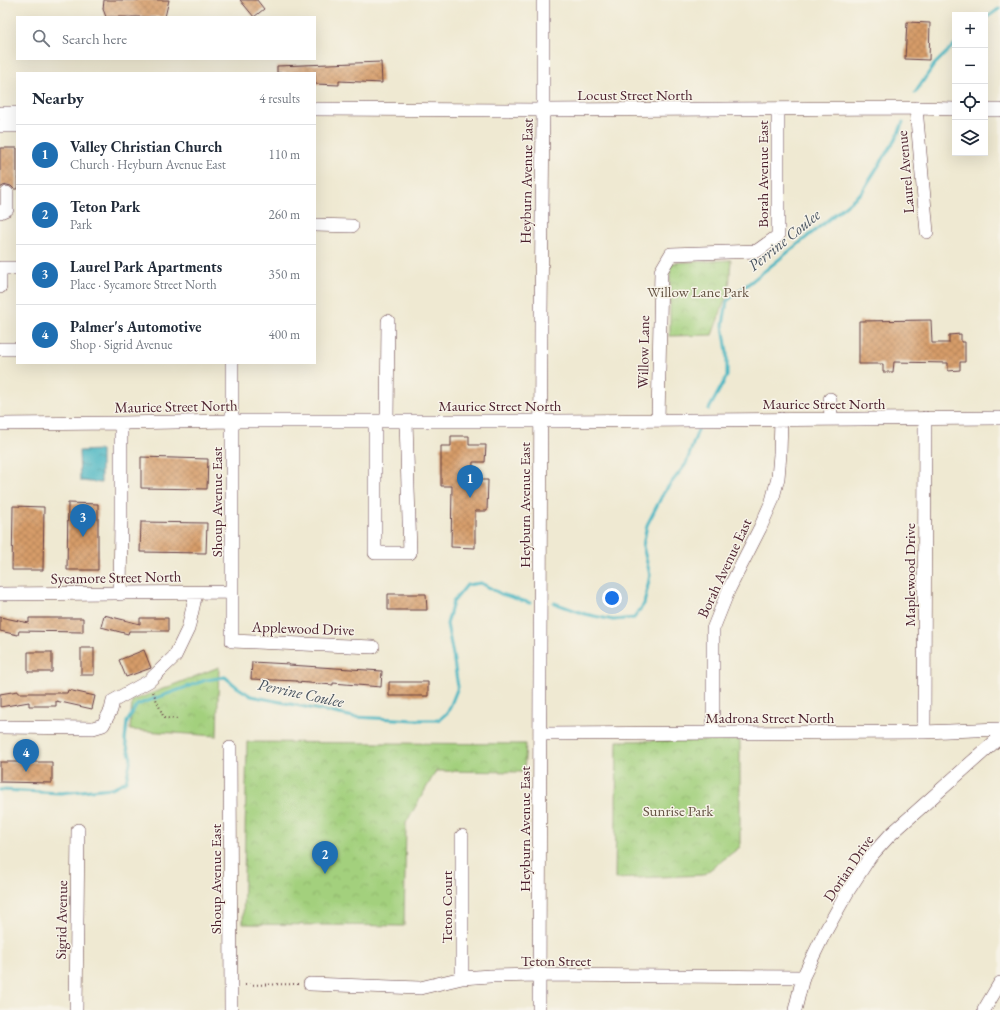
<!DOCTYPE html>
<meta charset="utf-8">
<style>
body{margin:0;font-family:"EB Garamond",serif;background:#f2f2f3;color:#1f2937}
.controls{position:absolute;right:12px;top:12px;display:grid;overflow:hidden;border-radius:0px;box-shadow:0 4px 16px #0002}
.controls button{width:36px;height:36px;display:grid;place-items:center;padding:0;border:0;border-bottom:1px solid #e0e1e3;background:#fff;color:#1f2937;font:20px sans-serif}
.you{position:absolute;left:612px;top:598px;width:14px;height:14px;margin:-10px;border:3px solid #fff;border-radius:50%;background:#1a73e8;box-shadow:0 0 0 6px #1a73e833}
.badge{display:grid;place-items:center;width:26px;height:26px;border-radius:50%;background:#1f6fb2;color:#fff;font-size:13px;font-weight:700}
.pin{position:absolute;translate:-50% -33px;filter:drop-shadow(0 1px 2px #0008)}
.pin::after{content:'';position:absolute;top:21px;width:14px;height:12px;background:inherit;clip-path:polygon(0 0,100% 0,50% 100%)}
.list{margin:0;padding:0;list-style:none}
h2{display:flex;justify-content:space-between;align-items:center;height:52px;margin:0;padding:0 16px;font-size:17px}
h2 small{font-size:13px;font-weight:400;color:#747a83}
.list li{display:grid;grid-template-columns:26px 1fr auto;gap:12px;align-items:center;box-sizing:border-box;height:60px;padding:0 16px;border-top:1px solid #e0e1e3}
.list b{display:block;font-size:15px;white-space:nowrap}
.list p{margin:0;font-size:13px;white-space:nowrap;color:#747a83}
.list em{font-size:13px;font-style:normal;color:#747a83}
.icon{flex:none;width:22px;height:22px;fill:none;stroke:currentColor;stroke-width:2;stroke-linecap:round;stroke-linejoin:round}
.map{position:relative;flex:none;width:1000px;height:1010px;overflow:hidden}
.search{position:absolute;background:#fff;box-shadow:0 4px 16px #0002;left:16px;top:16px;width:300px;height:44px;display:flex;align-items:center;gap:10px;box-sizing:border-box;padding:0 14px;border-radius:0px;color:#747a83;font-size:15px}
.panel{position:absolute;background:#fff;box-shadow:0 4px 16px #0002;left:16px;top:72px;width:300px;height:292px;border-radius:0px}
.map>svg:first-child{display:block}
.park{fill:url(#park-crowns);stroke:#767854}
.water{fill:url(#water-ripples);stroke:#496a76}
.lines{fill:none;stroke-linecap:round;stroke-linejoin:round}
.stream{stroke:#48b6c2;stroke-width:3}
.building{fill:url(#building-cross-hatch)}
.minor-casing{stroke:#633d44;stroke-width:14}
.path{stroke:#633d44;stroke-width:2;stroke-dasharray:1 3;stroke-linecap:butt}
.minor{stroke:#fff;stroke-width:13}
.labels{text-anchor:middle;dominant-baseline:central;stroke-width:3;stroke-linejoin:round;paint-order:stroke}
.street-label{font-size:15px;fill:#4a1f2b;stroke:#f7f3e8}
.park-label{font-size:15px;fill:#655444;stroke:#f7f3e8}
.water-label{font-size:16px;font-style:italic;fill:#495460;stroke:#f7f3e8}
</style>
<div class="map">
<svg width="1000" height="1010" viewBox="0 0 1000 1010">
<defs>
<pattern id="park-crowns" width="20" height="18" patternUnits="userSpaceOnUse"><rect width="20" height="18" fill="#a3d07d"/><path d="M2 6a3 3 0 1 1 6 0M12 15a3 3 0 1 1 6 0" fill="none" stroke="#8eb26c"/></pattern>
<pattern id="water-ripples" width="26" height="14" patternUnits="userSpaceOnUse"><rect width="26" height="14" fill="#48b6c2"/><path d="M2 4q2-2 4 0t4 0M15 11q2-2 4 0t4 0" fill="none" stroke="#3e939e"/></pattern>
<pattern id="building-cross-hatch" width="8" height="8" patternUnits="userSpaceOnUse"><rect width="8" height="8" fill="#d69c69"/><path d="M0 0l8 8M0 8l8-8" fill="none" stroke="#b07f57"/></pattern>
</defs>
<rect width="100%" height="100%" fill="#f7f3e8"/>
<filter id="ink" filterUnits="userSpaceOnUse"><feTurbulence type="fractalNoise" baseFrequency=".025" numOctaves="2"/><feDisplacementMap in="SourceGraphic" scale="8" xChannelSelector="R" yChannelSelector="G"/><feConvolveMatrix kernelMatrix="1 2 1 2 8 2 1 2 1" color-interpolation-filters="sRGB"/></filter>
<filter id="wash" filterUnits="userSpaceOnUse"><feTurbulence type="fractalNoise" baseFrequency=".012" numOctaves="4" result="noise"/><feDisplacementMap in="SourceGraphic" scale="16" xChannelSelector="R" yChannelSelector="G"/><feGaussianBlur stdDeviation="0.9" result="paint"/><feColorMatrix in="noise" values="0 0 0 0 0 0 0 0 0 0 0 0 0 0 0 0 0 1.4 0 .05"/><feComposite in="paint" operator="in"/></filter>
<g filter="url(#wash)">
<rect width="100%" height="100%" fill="#efe9d2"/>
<!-- park -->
<path class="park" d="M 731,260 L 729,290 L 712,335 L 670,336 L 670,263 Z
M 219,667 L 217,736 L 130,730 L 132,701 Z
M 740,740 L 740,847 L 703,875 L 615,879 L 617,741 Z
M 247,742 L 526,744 L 524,772 L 436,771 L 406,823 L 404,926 L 243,924 Z"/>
<!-- water -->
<path class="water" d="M 101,450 L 101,483 L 80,481 L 79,451 Z"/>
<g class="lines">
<!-- stream -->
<path class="stream" d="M 985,19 L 1000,8
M 915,93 L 934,65 L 955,44
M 709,409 L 727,376 L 727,352 L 723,325 L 727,301 L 807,237 L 862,192 L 895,140 L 903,122
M 554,603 L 585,614 L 613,620 L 634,618 L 644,604 L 650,575 L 643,546 L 647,525 L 664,492 L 686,464 L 698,430
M 0,790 L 61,793 L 112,788 L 126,781 L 131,758 L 125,740 L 127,722 L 137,705 L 206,680 L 225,677 L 237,687 L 251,696 L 354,717 L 415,720 L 439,720 L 448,712 L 458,687 L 453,655 L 447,624 L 453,602 L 467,585 L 481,583 L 501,594 L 530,603"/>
</g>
<g id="blocks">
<!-- building -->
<path class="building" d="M 104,0 L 169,0 L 165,17 L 106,17 L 103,9 Z
M 240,0 L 257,0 L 264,9 L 254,17 Z
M 907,22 L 930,23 L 929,60 L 905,59 Z
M 381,62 L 382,83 L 339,81 L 339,85 L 315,84 L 315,73 L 277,73 L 277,66 Z
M 0,148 L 17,148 L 17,189 L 14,189 L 11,186 L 7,185 L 3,186 L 0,188 Z
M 931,320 L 932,343 L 949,343 L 949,335 L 961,334 L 961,342 L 965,342 L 965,362 L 960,362 L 960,370 L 948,371 L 948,363 L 894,362 L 893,372 L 883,372 L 883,364 L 859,364 L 859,321 Z
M 451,436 L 469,436 L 469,445 L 486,445 L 485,462 L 473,462 L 472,480 L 488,480 L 487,511 L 475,511 L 475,548 L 451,547 L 452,486 L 441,486 L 441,446 L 451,446 Z
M 141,457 L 208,459 L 207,489 L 141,488 Z
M 68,503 L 98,504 L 98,570 L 67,570 Z
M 13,506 L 44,507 L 43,570 L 12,570 Z
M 141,522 L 207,523 L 206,553 L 140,552 Z
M 388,594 L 426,594 L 427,610 L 388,610 Z
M 104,615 L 140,624 L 140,618 L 168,618 L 168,631 L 129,631 L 128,634 L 101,627 Z
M 0,617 L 29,623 L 29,618 L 83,618 L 83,632 L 19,631 L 18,635 L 0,631 Z
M 81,648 L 94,648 L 94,675 L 81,675 Z
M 144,650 L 151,668 L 126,677 L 119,660 Z
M 28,652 L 52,652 L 52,672 L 28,672 Z
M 252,662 L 289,664 L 289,665 L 382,671 L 381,687 L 333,683 L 333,685 L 297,682 L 297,681 L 251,679 Z
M 389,682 L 428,682 L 428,696 L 389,696 Z
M 68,690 L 95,696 L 92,709 L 56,701 L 56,706 L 29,706 L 29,702 L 0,707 L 0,694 L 18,691 L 18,693 L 67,693 Z
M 0,762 L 52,762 L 52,783 L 0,782 Z"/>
</g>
</g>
<g filter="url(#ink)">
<use href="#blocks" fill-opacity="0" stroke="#633d44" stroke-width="1"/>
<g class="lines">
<!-- minor casing -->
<g class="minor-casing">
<path id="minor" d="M 916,108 L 927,232
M 315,109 L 543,110 L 916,108 L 955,109
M 985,110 L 1000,110
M 0,113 L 17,113
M 0,126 L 17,126
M 0,212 L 7,209 L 7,193
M 315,225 L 352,226
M 0,268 L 17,268
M 0,287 L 0,268
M 0,349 L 17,349
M 232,363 L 232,641 L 373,647
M 830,399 L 831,419
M 658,420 L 661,271 L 671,254 L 757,251 L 778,236 L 778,110
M 375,421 L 375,553 L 410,553 L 406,421
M 387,421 L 388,321
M 0,424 L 121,423 L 232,421 L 555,421 L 1000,418
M 0,594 L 232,592
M 120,594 L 121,521 L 121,423
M 0,727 L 93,728 L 103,725 L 111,710 L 113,701 L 149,681 L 175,656 L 188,629 L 196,593
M 924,732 L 925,418
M 713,733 L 713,629 L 729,589 L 760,528 L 772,501 L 778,478 L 780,454 L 781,419
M 540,734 L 924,732 L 1000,729
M 230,748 L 231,1010
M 462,836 L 462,978
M 310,984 L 420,988 L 462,978 L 490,976 L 539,975 L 803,977
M 76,1010 L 78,830
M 539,1010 L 541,318 L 543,110 L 543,0
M 795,1010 L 803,977 L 824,934 L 848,891 L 870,857 L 890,835 L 1000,737
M 984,1010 L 1000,983"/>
</g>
<!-- path -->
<path class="path" d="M 153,692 L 164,718 L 179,719
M 241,985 L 298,984"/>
<!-- minor -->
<use href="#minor" class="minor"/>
</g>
</g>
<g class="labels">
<!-- street labels -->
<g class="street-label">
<text x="635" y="94">Locust Street North</text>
<text transform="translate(905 172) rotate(-95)">Laurel Avenue</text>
<text transform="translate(762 174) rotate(-90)">Borah Avenue East</text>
<text transform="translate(526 181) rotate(-89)">Heyburn Avenue East</text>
<text transform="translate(643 352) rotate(-89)">Willow Lane</text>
<text x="824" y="403">Maurice Street North</text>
<text x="500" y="405">Maurice Street North</text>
<text transform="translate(176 406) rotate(-1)">Maurice Street North</text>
<text transform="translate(216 502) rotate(-90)">Shoup Avenue East</text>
<text transform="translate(524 505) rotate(-90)">Heyburn Avenue East</text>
<text transform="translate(724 568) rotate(-65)">Borah Avenue East</text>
<text transform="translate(909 575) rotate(-90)">Maplewood Drive</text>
<text transform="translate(116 577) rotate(-1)">Sycamore Street North</text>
<text transform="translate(303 628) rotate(2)">Applewood Drive</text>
<text x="770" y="717">Madrona Street North</text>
<text transform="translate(524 829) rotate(-90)">Heyburn Avenue East</text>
<text transform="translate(848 868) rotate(-56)">Dorian Drive</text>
<text transform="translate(215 879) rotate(-90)">Shoup Avenue East</text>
<text transform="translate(446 907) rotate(-90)">Teton Court</text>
<text transform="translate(61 920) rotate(-89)">Sigrid Avenue</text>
<text x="556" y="960">Teton Street</text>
</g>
<!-- park labels -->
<g class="park-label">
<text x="698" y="291">Willow Lane Park</text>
<text x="678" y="810">Sunrise Park</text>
</g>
<!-- water labels -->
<g class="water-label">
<text transform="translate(784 240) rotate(-39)">Perrine Coulee</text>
<text transform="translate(301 693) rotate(12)">Perrine Coulee</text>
</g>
</g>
</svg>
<div class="controls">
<button>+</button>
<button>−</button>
<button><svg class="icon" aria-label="locate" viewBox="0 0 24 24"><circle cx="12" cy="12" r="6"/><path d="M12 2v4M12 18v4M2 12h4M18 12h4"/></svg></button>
<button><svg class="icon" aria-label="layers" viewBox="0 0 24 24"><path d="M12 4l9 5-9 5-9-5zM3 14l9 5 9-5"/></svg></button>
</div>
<div class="you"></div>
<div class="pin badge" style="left:470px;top:498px">1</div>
<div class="pin badge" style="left:325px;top:874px">2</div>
<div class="pin badge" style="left:83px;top:537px">3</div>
<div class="pin badge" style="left:26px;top:772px">4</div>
<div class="search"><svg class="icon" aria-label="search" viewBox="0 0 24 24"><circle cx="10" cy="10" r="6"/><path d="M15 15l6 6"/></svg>Search here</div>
<section class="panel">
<h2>Nearby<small>4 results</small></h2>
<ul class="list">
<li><span class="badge">1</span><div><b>Valley Christian Church</b><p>Church · Heyburn Avenue East</p></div><em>110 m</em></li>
<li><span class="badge">2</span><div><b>Teton Park</b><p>Park</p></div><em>260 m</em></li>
<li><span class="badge">3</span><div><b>Laurel Park Apartments</b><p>Place · Sycamore Street North</p></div><em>350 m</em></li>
<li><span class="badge">4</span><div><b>Palmer's Automotive</b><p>Shop · Sigrid Avenue</p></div><em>400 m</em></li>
</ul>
</section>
</div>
